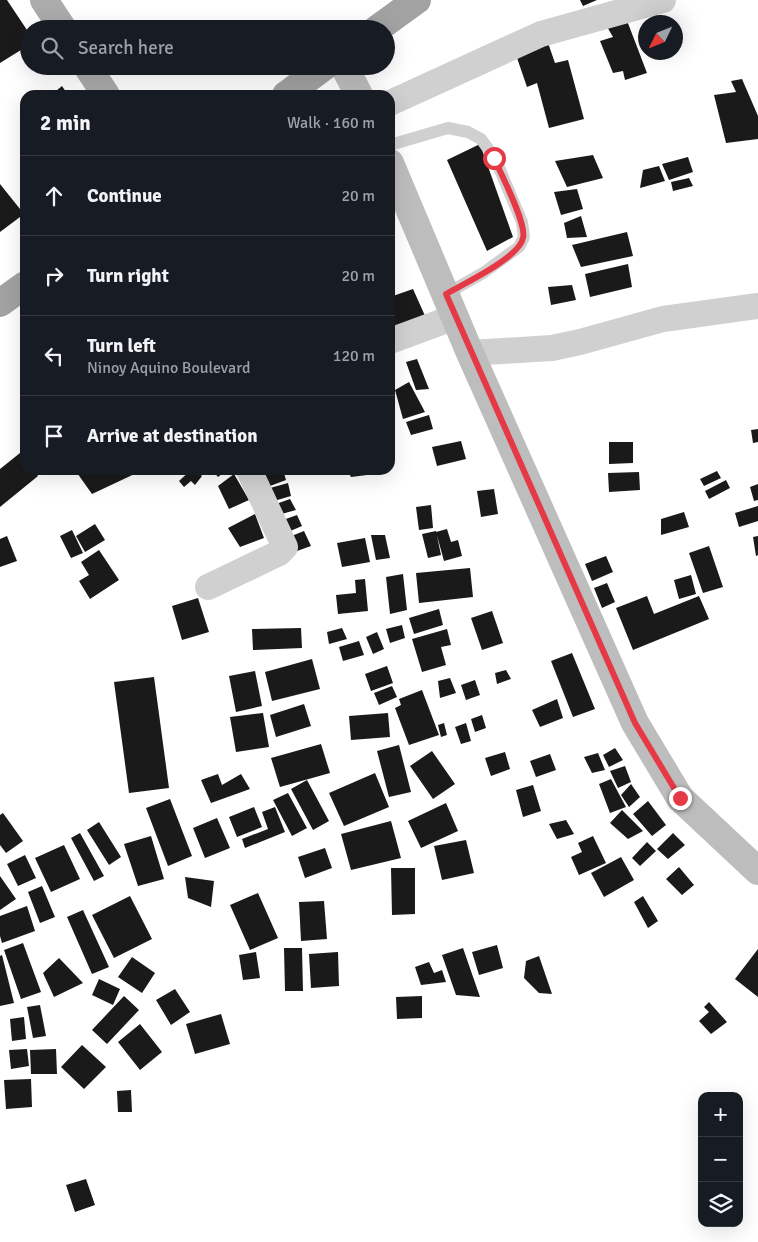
<!DOCTYPE html>
<meta charset="utf-8">
<style>
body{margin:0;font-family:Signika,sans-serif;background:#242831;color:#f1f3f6}
.controls{position:absolute;right:15px;bottom:15px;display:grid;overflow:hidden;border-radius:10px;box-shadow:0 5px 20px #0002}
.controls button{width:45px;height:45px;display:grid;place-items:center;padding:0;border:0;border-bottom:1px solid #363941;background:#171b24;color:#f1f3f6;font:25px sans-serif}
.compass{position:absolute;left:638px;top:15px;width:45px;height:45px;border-radius:50%;background:#171b24;box-shadow:0 5px 20px #0002;rotate:227deg}
.stop{position:absolute;width:15px;height:15px;margin:-11px;border:4px solid #e63946;border-radius:50%;background:#fff}
.stop.end{background:#e63946;border-color:#fff;box-shadow:0 1px 5px #0008}
.list{margin:0;padding:0;list-style:none}
h2{display:flex;justify-content:space-between;align-items:center;height:65px;margin:0;padding:0 20px;font-size:21px}
h2 small{font-size:16px;font-weight:400;color:#9ea1a6}
.list li{display:grid;grid-template-columns:32px 1fr auto;gap:15px;align-items:center;box-sizing:border-box;height:80px;padding:0 20px;border-top:1px solid #363941}
.list b{display:block;font-size:19px;white-space:nowrap}
.list p{margin:0;font-size:16px;white-space:nowrap;color:#9ea1a6}
.list em{font-size:16px;font-style:normal;color:#9ea1a6}
.icon{flex:none;width:28px;height:28px;fill:none;stroke:currentColor;stroke-width:2;stroke-linecap:round;stroke-linejoin:round}
.map{position:relative;flex:none;width:758px;height:1242px;overflow:hidden}
.search{position:absolute;background:#171b24;box-shadow:0 5px 20px #0002;left:20px;top:20px;width:375px;height:55px;display:flex;align-items:center;gap:12px;box-sizing:border-box;padding:0 18px;border-radius:28px;color:#9ea1a6;font-size:19px}
.panel{position:absolute;background:#171b24;box-shadow:0 5px 20px #0002;left:20px;top:90px;width:375px;height:385px;border-radius:15px}
.map>svg:first-child{display:block}
.building{fill:#1a1a1a}
.lines{fill:none;stroke-linecap:round;stroke-linejoin:round}
.service{stroke:#d0d0d0;stroke-width:12}
.minor{stroke:#d0d0d0;stroke-width:26}
.secondary{stroke:#bdbdbd;stroke-width:28}
.primary{stroke:#ababab;stroke-width:28}
.trunk{stroke:#a2a2a2;stroke-width:28}
.route{stroke:#e63946;stroke-width:6}
</style>
<div class="map">
<svg width="758" height="1242" viewBox="0 0 758 1242">
<rect width="100%" height="100%" fill="#fff"/>
<!-- building -->
<path class="building" d="M 0,0 L 7,0 L 29,33 L 29,45 L 0,63 Z
M 580,0 L 597,0 L 583,6 Z
M 626,18 L 647,73 L 625,80 L 623,71 L 613,73 L 600,41 L 613,37 L 606,25 Z
M 547,40 L 555,63 L 568,60 L 584,119 L 549,128 L 537,83 L 527,87 L 516,55 Z
M 742,79 L 758,116 L 758,139 L 726,143 L 714,95 L 736,92 L 731,81 Z
M 62,86 L 68,95 L 51,95 Z
M 480,144 L 513,237 L 487,251 L 447,160 Z
M 593,155 L 603,178 L 567,187 L 555,161 Z
M 688,157 L 693,172 L 669,180 L 662,164 Z
M 659,166 L 665,181 L 640,188 L 643,170 Z
M 689,178 L 693,186 L 673,191 L 671,182 Z
M 0,184 L 24,214 L 0,232 Z
M 577,189 L 583,209 L 561,215 L 554,192 Z
M 581,216 L 587,237 L 567,238 L 564,223 Z
M 627,232 L 633,256 L 581,267 L 572,245 Z
M 628,264 L 632,287 L 590,297 L 585,274 Z
M 572,285 L 576,300 L 551,305 L 548,287 Z
M 413,289 L 426,318 L 390,333 L 390,297 Z
M 417,359 L 429,389 L 416,390 L 406,362 Z
M 409,382 L 425,412 L 403,419 L 395,390 Z
M 429,415 L 433,429 L 411,435 L 406,422 Z
M 758,429 L 758,442 L 753,443 L 751,430 Z
M 461,441 L 466,459 L 437,466 L 432,447 Z
M 609,442 L 633,442 L 633,463 L 609,464 Z
M 20,453 L 25,459 L 25,470 L 34,470 L 38,476 L 0,507 L 0,469 Z
M 75,470 L 143,470 L 92,494 Z
M 191,470 L 196,470 L 202,476 L 195,485 L 191,481 L 184,487 L 179,481 Z
M 212,470 L 227,470 L 218,477 Z
M 275,470 L 283,470 L 286,480 L 270,486 L 264,474 Z
M 347,470 L 365,470 L 367,475 L 351,477 Z
M 717,471 L 721,478 L 704,486 L 700,479 Z
M 639,472 L 640,490 L 609,492 L 608,473 Z
M 234,474 L 249,500 L 229,509 L 218,486 Z
M 726,480 L 730,488 L 709,499 L 705,491 Z
M 288,483 L 291,496 L 274,501 L 270,488 Z
M 758,484 L 758,500 L 754,501 L 750,487 Z
M 494,489 L 498,514 L 481,517 L 477,491 Z
M 290,499 L 296,510 L 278,515 L 276,504 Z
M 431,505 L 433,528 L 419,530 L 416,507 Z
M 758,506 L 758,521 L 739,527 L 735,513 Z
M 684,512 L 689,527 L 661,535 L 661,519 Z
M 255,514 L 264,538 L 240,547 L 228,528 Z
M 297,515 L 302,526 L 288,532 L 283,520 Z
M 95,524 L 105,540 L 85,552 L 76,536 Z
M 447,529 L 451,542 L 458,540 L 462,556 L 444,561 L 436,532 Z
M 72,530 L 83,553 L 71,558 L 60,536 Z
M 304,531 L 311,546 L 297,551 L 289,537 Z
M 436,531 L 441,555 L 428,558 L 422,534 Z
M 371,535 L 385,535 L 390,558 L 376,560 Z
M 7,536 L 17,561 L 0,567 L 0,539 Z
M 758,536 L 758,555 L 756,556 L 753,537 Z
M 365,538 L 370,562 L 342,567 L 337,543 Z
M 709,546 L 723,587 L 703,593 L 689,553 Z
M 99,550 L 119,580 L 90,599 L 79,581 L 89,575 L 81,562 Z
M 606,556 L 613,572 L 592,581 L 585,564 Z
M 470,568 L 473,597 L 419,603 L 416,573 Z
M 403,574 L 407,610 L 390,614 L 386,577 Z
M 691,575 L 696,594 L 679,599 L 674,580 Z
M 365,579 L 368,611 L 338,614 L 336,595 L 356,593 L 355,580 Z
M 607,583 L 615,602 L 602,608 L 594,588 Z
M 647,596 L 654,614 L 699,596 L 709,619 L 633,650 L 616,608 Z
M 198,598 L 209,632 L 182,640 L 172,606 Z
M 439,609 L 443,625 L 414,634 L 409,618 Z
M 492,611 L 503,643 L 482,650 L 471,618 Z
M 402,625 L 405,638 L 390,643 L 386,629 Z
M 301,628 L 302,648 L 253,650 L 252,629 Z
M 342,628 L 347,639 L 329,644 L 327,632 Z
M 447,629 L 451,645 L 441,647 L 446,665 L 422,672 L 412,639 Z
M 377,632 L 384,649 L 373,654 L 366,637 Z
M 359,641 L 364,655 L 343,661 L 339,647 Z
M 572,653 L 595,709 L 573,717 L 551,661 Z
M 312,659 L 320,689 L 272,701 L 265,672 Z
M 387,666 L 393,683 L 371,691 L 365,674 Z
M 506,670 L 511,679 L 497,684 L 495,673 Z
M 255,671 L 262,706 L 236,712 L 229,676 Z
M 154,677 L 169,788 L 129,793 L 114,682 Z
M 450,678 L 456,693 L 440,698 L 438,681 Z
M 475,680 L 480,695 L 466,700 L 461,685 Z
M 392,686 L 397,697 L 379,705 L 374,693 Z
M 422,690 L 439,735 L 409,745 L 395,708 L 401,705 L 399,699 Z
M 557,699 L 563,718 L 540,727 L 532,710 Z
M 304,704 L 311,726 L 276,737 L 270,715 Z
M 263,713 L 269,747 L 236,752 L 230,717 Z
M 388,713 L 390,737 L 351,740 L 349,716 Z
M 482,715 L 486,728 L 475,732 L 471,719 Z
M 444,723 L 447,735 L 441,737 L 438,725 Z
M 466,723 L 471,741 L 461,744 L 455,727 Z
M 321,744 L 330,773 L 280,787 L 271,758 Z
M 399,745 L 411,792 L 389,797 L 377,751 Z
M 615,748 L 623,760 L 609,767 L 603,755 Z
M 432,751 L 455,784 L 433,799 L 410,766 Z
M 505,752 L 510,769 L 491,776 L 485,758 Z
M 598,753 L 605,770 L 592,773 L 584,757 Z
M 550,754 L 556,770 L 536,777 L 530,761 Z
M 625,766 L 631,782 L 618,788 L 610,771 Z
M 375,773 L 389,807 L 344,826 L 329,793 Z
M 218,774 L 222,785 L 241,774 L 250,789 L 211,803 L 201,780 Z
M 611,779 L 626,807 L 610,813 L 599,784 Z
M 307,780 L 329,821 L 313,830 L 291,789 Z
M 631,784 L 640,797 L 629,807 L 621,795 Z
M 533,785 L 541,811 L 523,817 L 516,790 Z
M 288,793 L 307,828 L 292,836 L 273,800 Z
M 170,799 L 192,856 L 168,866 L 146,808 Z
M 648,801 L 666,825 L 652,836 L 633,814 Z
M 446,803 L 458,831 L 421,848 L 408,821 Z
M 254,807 L 262,827 L 237,837 L 229,817 Z
M 275,807 L 285,832 L 245,848 L 242,839 L 268,829 L 262,812 Z
M 622,810 L 643,831 L 628,839 L 610,823 Z
M 3,813 L 23,841 L 6,853 L 0,845 L 0,815 Z
M 217,818 L 230,848 L 205,858 L 193,828 Z
M 566,820 L 574,834 L 557,839 L 549,824 Z
M 391,821 L 401,858 L 351,870 L 341,834 Z
M 99,822 L 121,857 L 109,865 L 87,830 Z
M 80,833 L 104,876 L 94,881 L 71,838 Z
M 673,833 L 685,845 L 668,859 L 657,849 Z
M 151,836 L 164,879 L 138,886 L 124,844 Z
M 593,836 L 606,863 L 579,875 L 571,857 L 582,852 L 578,843 Z
M 466,840 L 474,873 L 442,880 L 434,846 Z
M 647,842 L 656,851 L 640,866 L 632,858 Z
M 64,845 L 80,879 L 51,892 L 35,858 Z
M 325,848 L 332,868 L 305,878 L 298,857 Z
M 25,855 L 36,878 L 18,886 L 7,864 Z
M 621,857 L 634,880 L 604,897 L 591,873 Z
M 679,867 L 694,885 L 682,895 L 666,879 Z
M 391,868 L 415,868 L 415,914 L 392,915 Z
M 0,876 L 16,899 L 0,910 Z
M 185,877 L 214,881 L 211,907 L 188,898 Z
M 42,886 L 55,917 L 40,923 L 28,892 Z
M 258,893 L 278,938 L 250,950 L 230,905 Z
M 130,896 L 152,939 L 114,958 L 92,915 Z
M 643,896 L 658,921 L 648,928 L 634,902 Z
M 324,901 L 327,939 L 301,941 L 299,902 Z
M 27,906 L 35,931 L 2,943 L 0,936 L 0,916 Z
M 83,910 L 109,967 L 92,974 L 67,917 Z
M 23,943 L 41,992 L 21,999 L 4,950 Z
M 497,945 L 503,968 L 479,975 L 472,952 Z
M 284,948 L 302,948 L 303,991 L 285,991 Z
M 463,948 L 480,997 L 456,995 L 442,955 Z
M 758,949 L 758,997 L 735,979 Z
M 256,952 L 260,978 L 243,980 L 239,955 Z
M 338,952 L 339,986 L 311,988 L 309,954 Z
M 2,955 L 14,1003 L 0,1006 L 0,956 Z
M 539,956 L 552,994 L 539,993 L 524,978 L 526,961 Z
M 132,957 L 155,973 L 142,993 L 118,977 Z
M 59,958 L 83,983 L 54,997 L 43,973 Z
M 429,962 L 434,973 L 442,970 L 446,982 L 421,985 L 415,967 Z
M 99,979 L 120,989 L 113,1005 L 92,995 Z
M 175,989 L 190,1012 L 171,1025 L 156,1000 Z
M 124,996 L 139,1010 L 107,1044 L 92,1030 Z
M 422,996 L 422,1018 L 397,1019 L 396,997 Z
M 709,1002 L 727,1022 L 711,1034 L 699,1021 L 709,1012 L 704,1007 Z
M 40,1005 L 46,1036 L 33,1038 L 27,1007 Z
M 221,1014 L 230,1044 L 195,1054 L 186,1024 Z
M 24,1017 L 26,1039 L 12,1041 L 10,1019 Z
M 140,1024 L 162,1052 L 140,1070 L 118,1042 Z
M 82,1045 L 106,1067 L 84,1089 L 61,1067 Z
M 27,1049 L 29,1066 L 11,1069 L 9,1050 Z
M 56,1049 L 57,1074 L 31,1074 L 30,1050 Z
M 31,1079 L 32,1107 L 6,1109 L 4,1080 Z
M 131,1090 L 132,1112 L 118,1112 L 117,1091 Z
M 86,1179 L 95,1205 L 75,1212 L 66,1185 Z"/>
<g class="lines">
<!-- service -->
<path class="service" d="M 390,145 L 448,128 L 468,132 L 481,139 L 495,158 L 522,222 L 524,237 L 519,247 L 483,273 L 446,294"/>
<!-- minor -->
<path class="minor" d="M 390,103 L 541,34 L 663,0
M 390,341 L 455,317
M 470,353 L 552,348 L 580,342 L 663,319 L 758,306
M 208,587 L 279,553 L 285,547 L 249,470"/>
<!-- secondary -->
<path class="secondary" d="M 344,66 L 359,95
M 390,163 L 470,353 L 635,723 L 680,798 L 758,871"/>
<!-- primary -->
<path class="primary" d="M 44,0 L 63,29
M 87,66 L 106,95"/>
<!-- trunk -->
<path class="trunk" d="M 377,29 L 417,0
M 286,95 L 325,66
M 0,303 L 25,285"/>
</g>
<g class="lines">
<!-- route -->
<path class="route" d="M 494,158 C 501,174 527,224 523,238 C 519,258 463,284 446,294 L 635,723 L 680,798"/>
</g>
</svg>
<div class="controls">
<button>+</button>
<button>−</button>
<button><svg class="icon" aria-label="layers" viewBox="0 0 24 24"><path d="M12 4l9 5-9 5-9-5zM3 14l9 5 9-5"/></svg></button>
</div>
<svg class="compass" viewBox="-18 -18 36 36"><path d="M0-13l5 13h-10z" fill="#e53935"/><path d="M0 13l5-13h-10z" fill="#9ea1a6"/></svg>
<div class="stop" style="left:494px;top:158px"></div>
<div class="stop end" style="left:680px;top:798px"></div>
<div class="search"><svg class="icon" aria-label="search" viewBox="0 0 24 24"><circle cx="10" cy="10" r="6"/><path d="M15 15l6 6"/></svg>Search here</div>
<section class="panel">
<h2>2 min<small>Walk · 160 m</small></h2>
<ul class="list">
<li><svg class="icon" aria-label="ahead" viewBox="0 0 24 24"><path d="M12 20V5M6 11l6-6 6 6"/></svg><div><b>Continue</b></div><em>20 m</em></li>
<li><svg class="icon" aria-label="right" viewBox="0 0 24 24"><path d="M7 20v-9h11M14 6l5 5-5 5"/></svg><div><b>Turn right</b></div><em>20 m</em></li>
<li><svg class="icon" aria-label="left" viewBox="0 0 24 24"><path d="M17 20v-9H6M10 6l-5 5 5 5"/></svg><div><b>Turn left</b><p>Ninoy Aquino Boulevard</p></div><em>120 m</em></li>
<li><svg class="icon" aria-label="arrive" viewBox="0 0 24 24"><path d="M6 21V4h12l-3 4 3 4H6"/></svg><div><b>Arrive at destination</b></div></li>
</ul>
</section>
</div>
